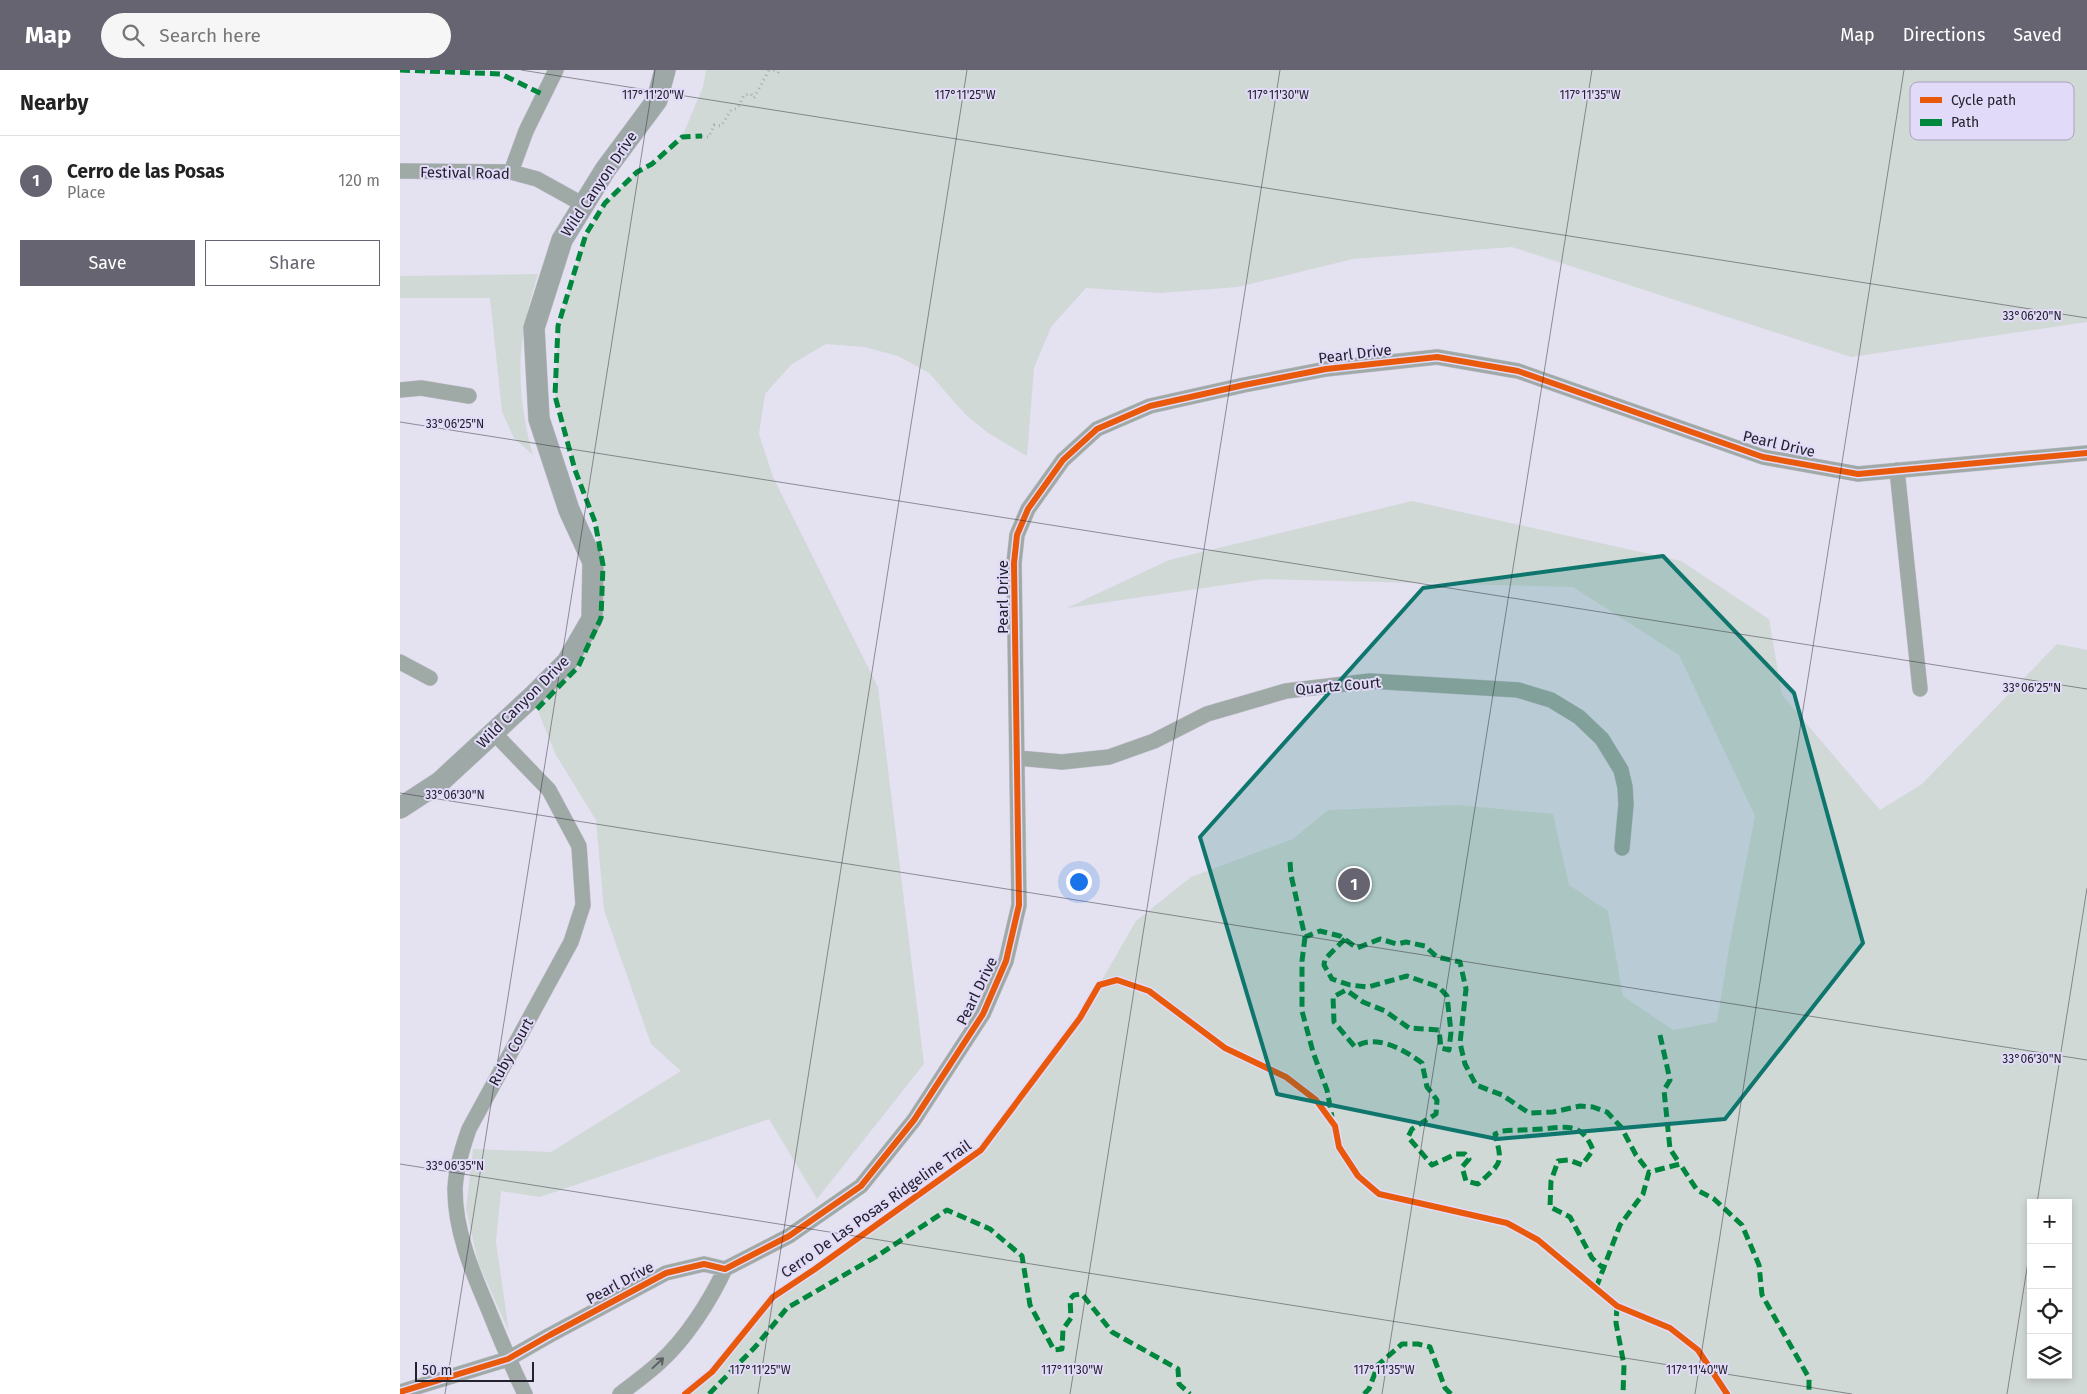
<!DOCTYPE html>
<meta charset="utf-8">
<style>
body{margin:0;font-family:"Fira Sans",sans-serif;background:#f6f6f6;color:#222}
.controls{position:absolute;right:15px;bottom:15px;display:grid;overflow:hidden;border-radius:0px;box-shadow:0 2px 8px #0003}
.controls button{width:45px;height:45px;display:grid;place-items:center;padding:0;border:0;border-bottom:1px solid #e0e0e0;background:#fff;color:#222;font:25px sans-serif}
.scale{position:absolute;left:15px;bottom:12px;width:119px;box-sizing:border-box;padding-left:5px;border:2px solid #23212c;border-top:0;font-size:14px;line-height:18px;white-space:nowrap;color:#23212c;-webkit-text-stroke:4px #e1daf8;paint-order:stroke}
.you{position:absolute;left:678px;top:811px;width:18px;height:18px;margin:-12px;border:4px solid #fff;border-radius:50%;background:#1a73e8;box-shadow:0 0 0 8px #1a73e833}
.badge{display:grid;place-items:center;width:32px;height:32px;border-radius:50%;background:#676471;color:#fff;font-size:16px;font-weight:700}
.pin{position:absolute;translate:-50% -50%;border:2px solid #fff;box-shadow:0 1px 5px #0006}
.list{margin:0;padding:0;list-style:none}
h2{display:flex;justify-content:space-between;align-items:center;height:65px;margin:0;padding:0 20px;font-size:21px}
h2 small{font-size:16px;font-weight:400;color:#767676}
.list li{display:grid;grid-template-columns:32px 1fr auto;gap:15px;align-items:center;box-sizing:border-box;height:90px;padding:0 20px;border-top:1px solid #e0e0e0}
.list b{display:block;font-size:19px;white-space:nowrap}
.list p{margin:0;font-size:16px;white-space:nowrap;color:#767676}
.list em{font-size:16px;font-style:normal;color:#767676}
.actions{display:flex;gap:10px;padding:15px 20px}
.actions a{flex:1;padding:11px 0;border:1px solid #676471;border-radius:0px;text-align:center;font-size:18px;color:#676471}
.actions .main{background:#676471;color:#fff}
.icon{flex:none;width:28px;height:28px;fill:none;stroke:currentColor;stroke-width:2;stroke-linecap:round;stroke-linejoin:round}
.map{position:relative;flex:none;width:1687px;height:1324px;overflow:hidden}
header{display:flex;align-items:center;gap:30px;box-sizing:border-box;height:70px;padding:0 25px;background:#676471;color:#fff}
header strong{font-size:24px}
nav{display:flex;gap:28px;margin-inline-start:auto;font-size:18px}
.search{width:350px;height:45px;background:#f6f6f6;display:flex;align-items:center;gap:12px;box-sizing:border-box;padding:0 18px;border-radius:28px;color:#767676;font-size:19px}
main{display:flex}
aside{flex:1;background:#fff}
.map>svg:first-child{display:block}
.green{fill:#d1d9d7;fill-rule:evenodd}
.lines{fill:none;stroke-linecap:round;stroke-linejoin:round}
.street-casing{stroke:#c2c0cc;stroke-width:16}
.secondary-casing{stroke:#c2c0cc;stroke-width:22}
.path{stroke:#a6aaad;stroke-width:3;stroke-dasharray:1 4;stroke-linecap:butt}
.street{stroke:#9faaa6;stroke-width:15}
.secondary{stroke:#9ea9a7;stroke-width:21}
.quiet{stroke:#00873e;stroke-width:5;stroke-dasharray:10 5;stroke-linecap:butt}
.cycleway-casing{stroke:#e1daf8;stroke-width:9}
.cycleway{stroke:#e8590c;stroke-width:6}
.oneway{stroke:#5b5f63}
.marked{fill:#0f766e;fill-opacity:0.2;stroke:#0f766e;stroke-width:4;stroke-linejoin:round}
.ticks{fill:none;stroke:#23212c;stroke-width:1;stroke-opacity:0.45}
.labels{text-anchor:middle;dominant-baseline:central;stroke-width:4;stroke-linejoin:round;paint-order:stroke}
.street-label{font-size:15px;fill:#23212c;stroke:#e1daf8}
.key{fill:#e1daf8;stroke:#a8a2bb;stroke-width:1}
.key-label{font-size:14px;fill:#23212c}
.ticks-label{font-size:12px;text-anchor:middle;fill:#23212c;stroke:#e1daf8;stroke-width:4;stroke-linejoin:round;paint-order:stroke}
</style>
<header>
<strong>Map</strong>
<div class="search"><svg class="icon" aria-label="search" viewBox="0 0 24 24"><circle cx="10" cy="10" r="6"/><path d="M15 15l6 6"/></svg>Search here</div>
<nav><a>Map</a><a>Directions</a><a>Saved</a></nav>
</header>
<main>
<aside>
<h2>Nearby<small></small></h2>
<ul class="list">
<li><span class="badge">1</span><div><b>Cerro de las Posas</b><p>Place</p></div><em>120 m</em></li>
</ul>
<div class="actions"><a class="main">Save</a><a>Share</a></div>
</aside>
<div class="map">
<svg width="1687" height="1324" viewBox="0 0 1687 1324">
<rect width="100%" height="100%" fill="#e4e1f1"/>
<!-- green -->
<path class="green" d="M 306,0 L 1687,0 L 1687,252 L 1451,287 L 1112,177 L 953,189 L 838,217 L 760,223 L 686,218 L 651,257 L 634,298 L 627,386 L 588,363 L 565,344 L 529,303 L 498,286 L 464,277 L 426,274 L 392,294 L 365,324 L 359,364 L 373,407 L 478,617 L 524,994 L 417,1129 L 369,1049 L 140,1127 L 101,1121 L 96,1172 L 109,1262 L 78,1192 L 66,1139 L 73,1079 L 151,1082 L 281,1001 L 251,974 L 204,840 L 196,750 L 156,685 L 137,639 L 178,597 L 201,548 L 203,495 L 195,452 L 175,400 L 155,326 L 158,256 L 186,164 L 205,133 L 237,102 L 252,94 L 282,67 L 303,17 Z
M 138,204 C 132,224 126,245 123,265 C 117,306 122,346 133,385 L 114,368 L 102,342 L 90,228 L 0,228 L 0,206 Z
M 1012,431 L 1281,491 L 1369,549 L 1382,625 L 1480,740 L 1522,714 L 1657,574 L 1687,580 L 1687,1324 L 285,1324 L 312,1302 L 373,1227 L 415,1199 L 581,1080 L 680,948 L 736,851 L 791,807 L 893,769 L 928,740 L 1059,735 L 1153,744 L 1169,815 L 1208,841 L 1223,926 L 1273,960 L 1317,952 L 1330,872 L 1355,746 L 1279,585 L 1173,517 L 865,509 L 667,538 L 769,490 ZM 1631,1133 L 1668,1133 L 1668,1305 L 1631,1305 Z"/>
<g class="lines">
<!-- street casing -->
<g class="street-casing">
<path id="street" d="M 0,101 L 111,102 L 137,109 L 184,135
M 111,102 L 126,61 L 156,0
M 0,320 L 21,318 L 69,326
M 1497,400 L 1520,619
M 0,592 L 30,608
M 93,662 L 149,720 L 179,776 L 183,835 L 171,872 L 69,1059 C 62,1079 56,1098 55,1119 C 55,1160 71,1199 87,1236 C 99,1266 111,1295 125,1324
M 618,688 L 662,692 L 709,687 L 754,671 L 807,644 L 886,621 L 970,611 L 1118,620 L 1151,630 L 1179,647 L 1202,669 L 1221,700 L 1225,717 L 1226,734 L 1222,778
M 0,1322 L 108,1289 L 150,1265 L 266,1203 L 304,1194 L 325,1199 L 389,1166 L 461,1116 L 514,1050 L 583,944 L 606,891 L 619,835 L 614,493 L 617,465 L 628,439 L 663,390 L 697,359 L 750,336 L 844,315 L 926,299 L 1037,287 L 1118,301 L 1363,387 L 1458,404 L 1687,383
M 220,1324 C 233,1314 247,1304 259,1293 C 286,1269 310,1231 325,1199"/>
</g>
<!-- secondary casing -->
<g class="secondary-casing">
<path id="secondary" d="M 0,738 L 40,712 L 134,625 L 167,592 L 192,549 L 193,492 L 169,440 L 139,349 L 134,258 L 162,170 L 205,100 L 257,30 L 265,0"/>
</g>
<!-- path -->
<path class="path" d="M 374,0 L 378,3 L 380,0
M 302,66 L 309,67 L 314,55 L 321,56 L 331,40 L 338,38 L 344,25 L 351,24 L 354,28 L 369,0"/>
<!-- street -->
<use href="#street" class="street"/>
<!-- secondary -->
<use href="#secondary" class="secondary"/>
<!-- quiet -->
<path class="quiet" d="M 0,0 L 101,4 L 144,25
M 137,639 L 178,597 L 201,548 L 203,495 L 195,452 L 175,400 L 155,326 L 158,256 L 186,164 L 205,133 L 237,102 L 252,94 L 282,67 L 302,66
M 890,792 L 891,805 L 905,867 L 920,861 L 940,866 L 957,878 L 980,869 L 997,874 L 1006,872 L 1025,876 L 1037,887 L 1060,892 L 1066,919 L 1060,973 L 1065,994 L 1076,1015 L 1102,1025 L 1129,1043 L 1153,1042 L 1180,1036 L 1193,1037 L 1207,1042 L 1221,1057 L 1236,1085 L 1249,1102
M 905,867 L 902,891 L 902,941 L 913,982 L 927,1020 L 932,1047
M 945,869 L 925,889 L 924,895 L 932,909 L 950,915 L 968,917 L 1007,906 L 1039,917 L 1047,926 L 1051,962 L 1049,980 L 1041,978 L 1039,960 L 1009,958 L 985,941 L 963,932 L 946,920 L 933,927 L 934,952 L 955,977 C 975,963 1005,980 1022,993 L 1027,1017 L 1037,1030 L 1036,1044 L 1012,1059 L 1008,1067 L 1032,1095 L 1056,1084 L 1065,1084 L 1069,1089 L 1062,1097 L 1066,1111 L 1078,1114 C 1102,1092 1103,1095 1095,1064 L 1102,1061 C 1115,1060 1128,1060 1142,1059 C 1167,1057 1182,1052 1193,1080 L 1182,1095 L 1169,1090 L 1158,1091 L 1151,1111 L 1150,1137 L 1170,1147 L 1192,1188 L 1204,1199
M 1260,965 L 1270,1010 L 1264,1020 L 1270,1079 L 1280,1094
M 1196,1218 L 1220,1155 L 1243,1124 L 1249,1102 L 1280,1094 L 1297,1120 L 1314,1129 L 1342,1155 L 1359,1195 L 1362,1225 L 1409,1308 L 1409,1324
M 1217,1236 L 1216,1253 L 1224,1295 L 1223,1324
M 309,1324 L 356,1276 L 387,1238 L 477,1186 L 547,1140 L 590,1159 L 622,1186 L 630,1235 L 654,1280 L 662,1279 L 663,1259 L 671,1248 L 670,1229 L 674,1225 L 682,1224 L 712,1262 L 778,1299 L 779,1314 L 790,1324
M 964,1324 L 969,1319 L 978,1295 L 1002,1274 L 1018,1274 L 1030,1277 L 1045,1318 L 1051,1324"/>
<!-- cycleway casing -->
<g class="cycleway-casing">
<path id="cycleway" d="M 0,1322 L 108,1289 L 150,1265 L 266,1203 L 304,1194 L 325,1199 L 389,1166 L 461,1116 L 514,1050 L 583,944 L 606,891 L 619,835 L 614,493 L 617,465 L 628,439 L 663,390 L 697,359 L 750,336 L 844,315 L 926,299 L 1037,287 L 1118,301 L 1363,387 L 1458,404 L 1687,383
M 285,1324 L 312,1302 L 373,1227 L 415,1199 L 581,1080 L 680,948 L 699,915 L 717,910 L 749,921 L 825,978 L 886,1007 L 916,1030 L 935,1056 L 939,1077 L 958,1106 L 979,1124 L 1107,1153 L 1138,1170 L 1217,1236 L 1270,1258 L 1298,1280 L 1327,1324"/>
</g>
<!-- cycleway -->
<use href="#cycleway" class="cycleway"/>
</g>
<!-- one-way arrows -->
<defs><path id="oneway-shaft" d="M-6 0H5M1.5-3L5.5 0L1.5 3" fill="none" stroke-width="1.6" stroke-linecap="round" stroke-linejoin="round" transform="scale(1.25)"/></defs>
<use class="oneway" href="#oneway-shaft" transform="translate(258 1293) rotate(-43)"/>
<!-- marked area -->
<path class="marked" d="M 1263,486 L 1394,623 L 1463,873 L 1325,1049 L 1097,1069 L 877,1024 L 800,767 L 1023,518 Z"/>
<!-- ticks -->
<path class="ticks" d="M 121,0 L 1687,248M 0,352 L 1687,619M 0,723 L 1687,990M 0,1094 L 1452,1324M 1637,1133 L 1687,818M 45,1324 L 255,0M 358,1324 L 567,0M 670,1324 L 880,0M 982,1324 L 1192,0M 1295,1324 L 1504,0M 1607,1324 L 1631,1173"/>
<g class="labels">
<!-- street labels -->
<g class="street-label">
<text transform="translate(65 103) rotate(1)">Festival Road</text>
<text transform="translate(199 114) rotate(-56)">Wild Canyon Drive</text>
<text transform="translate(955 284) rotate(-7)">Pearl Drive</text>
<text transform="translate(1379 374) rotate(13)">Pearl Drive</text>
<text transform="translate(603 527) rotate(-90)">Pearl Drive</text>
<text transform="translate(938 616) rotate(-5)">Quartz Court</text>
<text transform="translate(123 632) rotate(-45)">Wild Canyon Drive</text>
<text transform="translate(577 921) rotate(-64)">Pearl Drive</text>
<text transform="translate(111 982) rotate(-61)">Ruby Court</text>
<text transform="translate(476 1139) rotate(-35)">Cerro De Las Posas Ridgeline Trail</text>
<text transform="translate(220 1213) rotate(-28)">Pearl Drive</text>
</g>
</g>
<!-- legend -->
<rect x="1510" y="12" width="164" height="58" rx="8" class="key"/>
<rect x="1520" y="27" width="22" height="6" fill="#e8590c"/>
<rect x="1520" y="49" width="22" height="7" fill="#00873e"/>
<g class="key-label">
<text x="1551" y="35">Cycle path</text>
<text x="1551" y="57">Path</text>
</g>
<g class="ticks-label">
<text x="253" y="29">117°11'20"W</text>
<text x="565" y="29">117°11'25"W</text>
<text x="878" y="29">117°11'30"W</text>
<text x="1190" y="29">117°11'35"W</text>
<text x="1632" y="250">33°06'20"N</text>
<text x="55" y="358">33°06'25"N</text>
<text x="1632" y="622">33°06'25"N</text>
<text x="55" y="729">33°06'30"N</text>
<text x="1632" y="993">33°06'30"N</text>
<text x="55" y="1100">33°06'35"N</text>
<text x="360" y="1304">117°11'25"W</text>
<text x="672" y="1304">117°11'30"W</text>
<text x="984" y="1304">117°11'35"W</text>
<text x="1297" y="1304">117°11'40"W</text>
</g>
</svg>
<div class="controls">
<button>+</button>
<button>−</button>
<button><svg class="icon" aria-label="locate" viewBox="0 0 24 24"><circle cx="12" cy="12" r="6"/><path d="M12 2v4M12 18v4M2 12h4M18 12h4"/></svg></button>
<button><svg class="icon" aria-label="layers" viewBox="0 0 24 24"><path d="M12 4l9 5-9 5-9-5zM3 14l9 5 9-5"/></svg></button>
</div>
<div class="scale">50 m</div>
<div class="you"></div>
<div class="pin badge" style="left:954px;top:814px">1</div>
</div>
</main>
